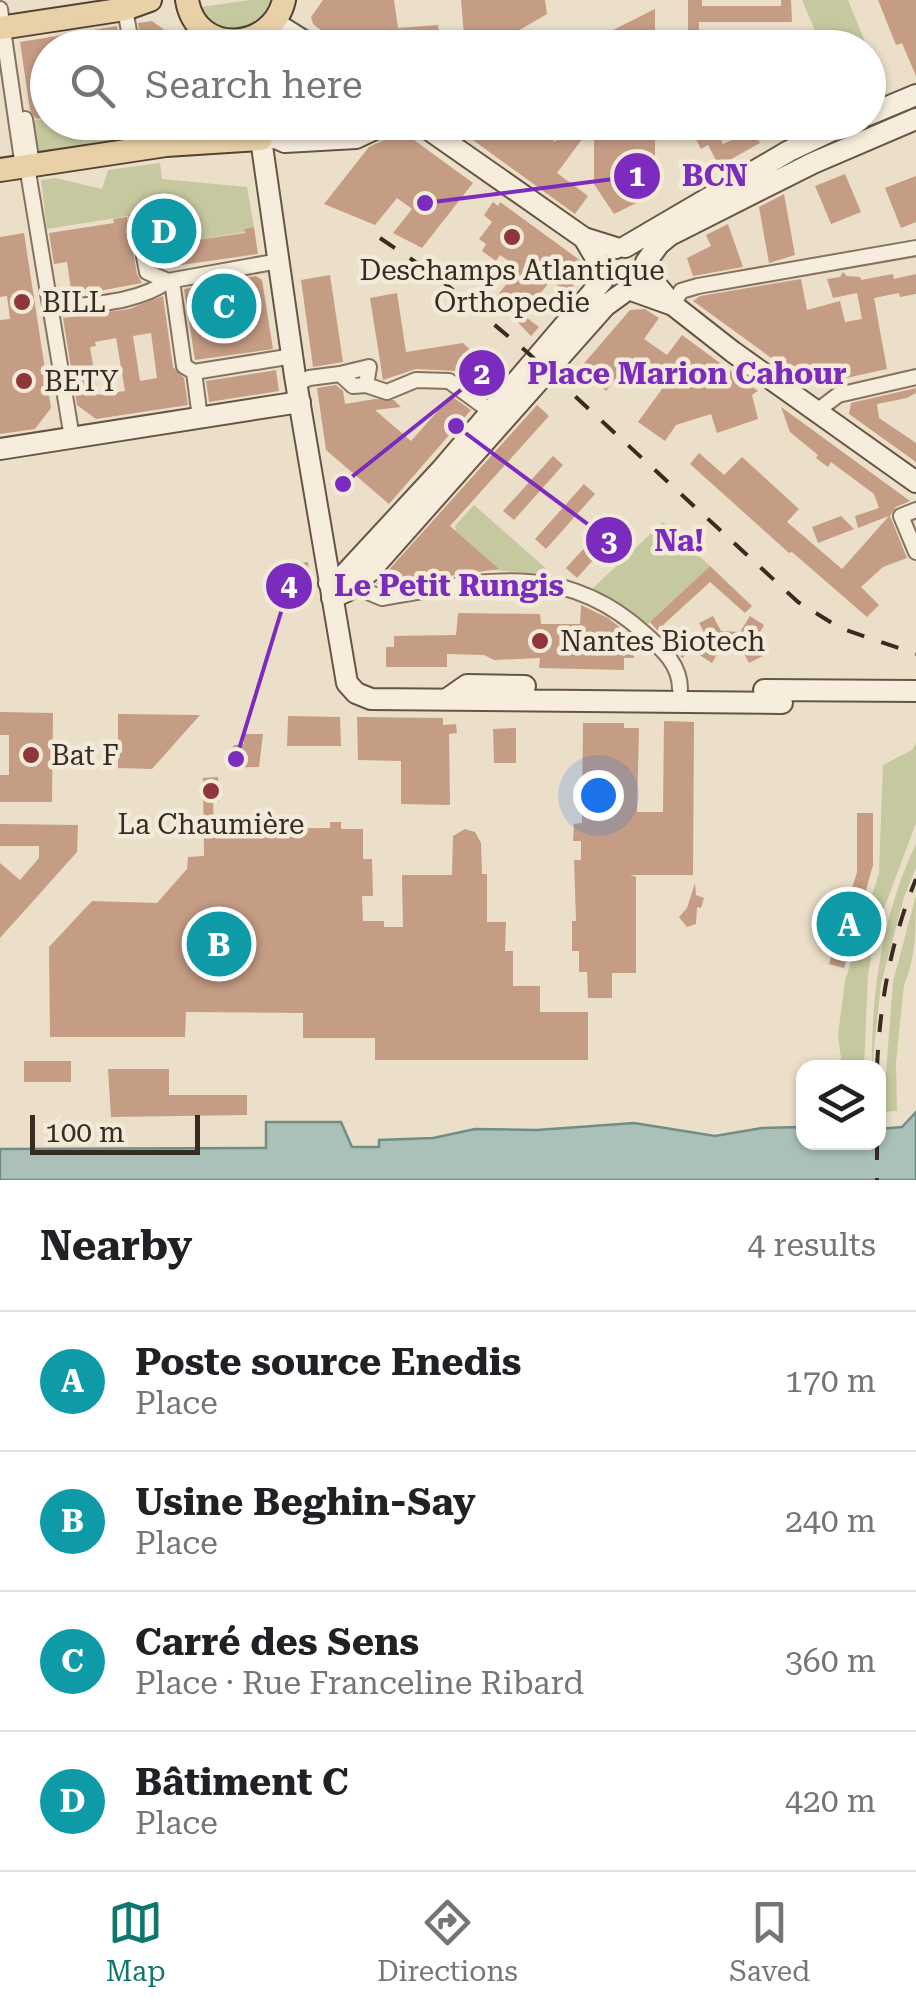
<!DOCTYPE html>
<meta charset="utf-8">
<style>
body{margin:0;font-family:"Roboto Serif",serif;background:#f6f6f6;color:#202124}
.controls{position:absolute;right:30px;bottom:30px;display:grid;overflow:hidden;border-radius:20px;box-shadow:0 2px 8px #0004}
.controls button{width:90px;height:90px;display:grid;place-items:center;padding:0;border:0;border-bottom:2px solid #e0e0e0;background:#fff;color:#202124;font:50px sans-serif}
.scale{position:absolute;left:30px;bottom:25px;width:170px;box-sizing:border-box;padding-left:10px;border:5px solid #382c22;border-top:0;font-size:28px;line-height:35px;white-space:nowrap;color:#382c22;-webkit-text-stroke:8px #f3ead9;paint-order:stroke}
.you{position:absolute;left:598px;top:795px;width:35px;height:35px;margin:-25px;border:8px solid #fff;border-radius:50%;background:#1a73e8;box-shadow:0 0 0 15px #1a73e833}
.badge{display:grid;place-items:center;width:65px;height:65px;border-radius:50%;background:#0f766e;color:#fff;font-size:32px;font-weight:700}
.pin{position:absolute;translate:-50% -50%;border:5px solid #fff;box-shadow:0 2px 10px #0006}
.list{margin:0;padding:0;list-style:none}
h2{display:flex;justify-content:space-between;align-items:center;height:130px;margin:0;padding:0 40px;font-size:42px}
h2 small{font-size:32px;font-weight:400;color:#757577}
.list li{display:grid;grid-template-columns:65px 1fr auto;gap:30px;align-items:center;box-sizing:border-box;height:140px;padding:0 40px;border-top:2px solid #e0e0e0}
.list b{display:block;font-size:38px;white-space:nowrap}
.list p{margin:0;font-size:32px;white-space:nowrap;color:#757577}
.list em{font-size:32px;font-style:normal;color:#757577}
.icon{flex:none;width:55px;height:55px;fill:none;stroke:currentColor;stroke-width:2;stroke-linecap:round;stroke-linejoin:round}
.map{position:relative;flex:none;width:916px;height:1180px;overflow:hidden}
.search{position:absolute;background:#fff;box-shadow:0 2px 8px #0004;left:30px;right:30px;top:30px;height:110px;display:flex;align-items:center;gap:25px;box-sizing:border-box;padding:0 35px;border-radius:55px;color:#757577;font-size:38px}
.sheet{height:690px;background:#fff}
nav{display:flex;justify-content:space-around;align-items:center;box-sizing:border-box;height:140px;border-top:2px solid #e0e0e0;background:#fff;font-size:28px;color:#757577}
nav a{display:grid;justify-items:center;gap:5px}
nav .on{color:#0f766e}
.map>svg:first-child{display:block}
.green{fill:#c6c89f}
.water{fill:#aac0b8;stroke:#718e85;stroke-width:2.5}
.building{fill:#c59c84;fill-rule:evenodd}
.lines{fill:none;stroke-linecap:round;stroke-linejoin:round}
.street-casing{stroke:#867260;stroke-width:18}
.secondary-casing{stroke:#685443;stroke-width:24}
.primary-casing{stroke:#544134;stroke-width:26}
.street{stroke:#f6eddd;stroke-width:14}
.secondary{stroke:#f6eddd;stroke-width:20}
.primary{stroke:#e9d1a7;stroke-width:22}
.rail{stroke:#382c22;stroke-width:4;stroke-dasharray:18 18;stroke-linecap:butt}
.poi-dot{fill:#8f363c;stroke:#f3ead9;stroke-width:4}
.labels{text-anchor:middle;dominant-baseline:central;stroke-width:9;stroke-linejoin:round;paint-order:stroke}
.poi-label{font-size:28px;fill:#382c22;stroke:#f3ead9;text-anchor:start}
.leader{fill:none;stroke:#7b2cbf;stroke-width:4}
.callout-dot{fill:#7b2cbf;stroke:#f3ead9;stroke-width:4}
.mark-label{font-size:30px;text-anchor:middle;font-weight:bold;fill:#fff}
.callout-label{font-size:30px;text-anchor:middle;font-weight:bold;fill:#7b2cbf;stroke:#f3ead9;stroke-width:9;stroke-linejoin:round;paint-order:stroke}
</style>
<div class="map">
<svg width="916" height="1180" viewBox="0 0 916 1180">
<rect width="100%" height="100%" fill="#ebdfca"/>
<!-- green -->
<path class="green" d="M 250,0 L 278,0 L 264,25 L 225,34 L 195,8 Z
M 802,0 L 848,0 L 867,47 L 822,47 Z
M 43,119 L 44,123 L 102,123 L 103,127 L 128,132 L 129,139 L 37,153 L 32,121 Z
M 160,163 L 162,179 L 247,187 L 254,227 L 244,229 L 244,232 L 185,242 L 179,213 L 142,219 L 141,214 L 47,229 L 41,180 L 55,178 L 102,189 L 108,170 Z
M 474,505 L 549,571 L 546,574 L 493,570 L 494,565 L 456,531 L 455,526 Z
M 663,522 L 710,566 L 648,624 L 592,589 Z
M 916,743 L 916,823 L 876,930 L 868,975 L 864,1067 L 842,1067 L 838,1035 L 845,981 L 879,873 L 883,765 L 912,750 Z
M 916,844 L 916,868 L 904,897 L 881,984 L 872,1067 C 871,992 883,913 916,844 Z
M 916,895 C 916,925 916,959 904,985 L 896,1062 L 897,1111 L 883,1112 L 893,982 Z"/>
<!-- water -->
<path class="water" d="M 916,1112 L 916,1180 L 0,1180 L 0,1149 L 266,1148 L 266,1122 L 341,1122 L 352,1147 L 379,1147 L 379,1140 L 433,1138 L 475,1129 L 537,1130 L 634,1123 L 715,1136 L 762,1128 L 800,1127 L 803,1128 L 804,1142 L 878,1142 L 879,1129 L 902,1127 Z"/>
<!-- building -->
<path class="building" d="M 323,0 L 394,0 L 398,28 L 438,25 L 442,48 L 427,48 L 427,45 L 344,48 L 313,24 L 311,17 Z
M 461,0 L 545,0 L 547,14 L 499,42 L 498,36 L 478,48 L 465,48 Z
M 688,0 L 702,0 L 702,6 L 781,6 L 781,0 L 791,0 L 792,22 L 699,22 L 699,34 L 688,34 Z
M 878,0 L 916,0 L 916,76 L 902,43 L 896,45 Z
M 655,9 L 655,48 L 593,48 L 593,40 Z
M 152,21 L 173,36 L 187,48 L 142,48 L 138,23 Z
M 117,26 L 121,48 L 48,48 L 48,117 L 36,119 L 30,110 L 20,42 Z
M 448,122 L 490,122 L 500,130 L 505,123 L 518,134 L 530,122 L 555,142 L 569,122 L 655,122 L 655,194 L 614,214 L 594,184 L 594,123 L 557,173 L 588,196 L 575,214 Z
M 714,127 L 723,144 L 753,131 L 760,143 L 719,166 L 708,145 L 701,149 L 695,137 Z
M 403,132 L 473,183 L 422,248 L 393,233 L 412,209 L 397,198 L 375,225 L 324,204 L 369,147 L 395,135 L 398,138 Z
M 845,174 L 861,212 L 831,224 L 815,186 Z
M 916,176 L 916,222 L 901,228 L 885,188 Z
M 784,194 L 795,255 L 769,263 L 759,207 Z
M 493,202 L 498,206 L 500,202 L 581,261 L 582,276 L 567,293 L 551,280 L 523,315 L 539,327 L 531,336 L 508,312 L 512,307 L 497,296 L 519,268 L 500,255 L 496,261 L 482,251 L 486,244 L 479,239 L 492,222 L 484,215 Z
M 180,215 L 184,242 L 245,233 L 244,229 L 254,227 L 258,254 L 181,265 L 179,253 L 155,256 L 148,219 Z
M 127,217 L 137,274 L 142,283 L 72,296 L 67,262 L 54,264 L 49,233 L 114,223 L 113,219 Z
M 728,224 L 743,267 L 693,276 L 687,258 L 711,246 L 706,235 Z
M 24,233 L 51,408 L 35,429 L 0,434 L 0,320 L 10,319 L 7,296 L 0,297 L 0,237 Z
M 843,272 L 847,276 L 860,277 L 861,280 L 893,274 L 894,279 L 916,274 L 916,294 L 900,297 L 899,293 L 874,298 L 887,369 L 810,386 L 693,301 L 700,296 L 801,279 L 807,310 L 840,301 L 845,322 L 862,319 L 857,293 L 833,298 L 827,279 L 840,277 Z
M 330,275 L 343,362 L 313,367 L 301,280 Z
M 256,276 L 262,280 L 273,349 L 195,360 L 184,289 Z
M 397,293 L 406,352 L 463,343 L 495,373 L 480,390 L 456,371 L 416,369 L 383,380 L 370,298 Z
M 163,296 L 173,367 L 184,378 L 188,405 L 96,419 L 77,405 L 63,318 L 129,309 ZM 151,333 L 157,378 L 140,381 L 133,336 ZM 116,338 L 125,391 L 98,395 L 90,347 L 96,346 L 95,342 Z
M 645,309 L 659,318 L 644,339 L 667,355 L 682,335 L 758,391 L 752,395 L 758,419 L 717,433 L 711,414 L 676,425 L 665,441 L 638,422 L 662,389 L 629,364 L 606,391 L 580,368 L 630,310 Z
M 276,370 L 279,391 L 209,402 L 206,381 Z
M 336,385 L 343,391 L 345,404 L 375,399 L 394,400 L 401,407 L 375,410 L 411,441 L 451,396 L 471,410 L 389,504 L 326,450 L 317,388 Z
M 916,388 L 916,393 L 907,398 L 877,404 L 879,418 L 916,443 L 916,462 L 849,414 L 851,403 Z
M 537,405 L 549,416 L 450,526 L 499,569 L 428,579 L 423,574 L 417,581 L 406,583 L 401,579 L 394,585 L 376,584 Z
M 781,407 L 910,501 L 896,507 L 890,516 L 907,558 L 883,567 L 861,587 L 879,605 L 867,617 L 792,552 L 789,553 L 690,464 L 699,453 L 724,475 L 742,457 L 799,509 L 787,522 L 842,569 L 889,516 L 858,528 L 855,516 L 879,508 L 874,494 L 831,462 L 828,467 L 816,458 L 818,455 L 790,432 Z
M 553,456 L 563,465 L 514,520 L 503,511 Z
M 584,484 L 595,494 L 546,549 L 535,539 Z
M 615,514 L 626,523 L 577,578 L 566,568 Z
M 841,516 L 854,529 L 818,543 L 812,527 Z
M 308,562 L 309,575 L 291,579 L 295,596 L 271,598 L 273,589 L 285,588 L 283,565 Z
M 710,566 L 752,606 L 745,613 L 710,582 L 663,625 L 689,652 L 682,658 L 650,622 Z
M 581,605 L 608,618 L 635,639 L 634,658 L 624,658 L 624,670 L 539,668 L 540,658 L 494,660 L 484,655 L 447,654 L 447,667 L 386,667 L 386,647 L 394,647 L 394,636 L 456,635 L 458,613 L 540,614 L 541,624 L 580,624 Z
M 713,616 L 721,631 L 740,632 L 750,616 L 764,625 L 755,641 L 763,656 L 749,663 L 741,648 L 721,648 L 712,663 L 698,654 L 708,640 L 699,623 Z
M 0,712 L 53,713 L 52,802 L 0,802 L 0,775 L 9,775 L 9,735 L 0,735 Z
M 118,714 L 200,715 L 152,769 L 118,768 Z
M 288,716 L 340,717 L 341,746 L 287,746 Z
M 357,717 L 443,718 L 443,725 L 456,724 L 457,733 L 449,734 L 450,805 L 401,804 L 401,761 L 358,760 Z
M 664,721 L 694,722 L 693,875 L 630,875 L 636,877 L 636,973 L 612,973 L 612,998 L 588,998 L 587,972 L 579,972 L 579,951 L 572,951 L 572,921 L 576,921 L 574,860 L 581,860 L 581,841 L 573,841 L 574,824 L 582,823 L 583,723 L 624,723 L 624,728 L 639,728 L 637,812 L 663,812 Z
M 516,728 L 516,763 L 494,763 L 493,729 Z
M 244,734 L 263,734 L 259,767 L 228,768 L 228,754 L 234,745 L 244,744 Z
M 218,777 L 219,801 L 213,801 L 214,829 L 330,828 L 330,822 L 341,822 L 341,829 L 363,829 L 363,859 L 372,859 L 373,896 L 362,896 L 363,921 L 384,921 L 384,927 L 403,927 L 402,875 L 452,875 L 453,836 L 465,829 L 475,832 L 481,843 L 482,874 L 487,874 L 487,922 L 506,922 L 505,951 L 513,951 L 513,986 L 540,986 L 540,1012 L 588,1012 L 588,1060 L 375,1060 L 375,1038 L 303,1038 L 303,1013 L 186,1012 L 185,1037 L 50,1037 L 49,947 L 92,901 L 157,903 L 187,869 L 188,857 L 204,856 L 203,778 Z
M 857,813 L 873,813 L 873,865 L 844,968 L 829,964 L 857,872 Z
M 0,824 L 78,825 L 77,852 L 0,938 L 0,863 L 20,880 L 39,858 L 39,846 L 0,846 Z
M 695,883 L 696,895 L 704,898 L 701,908 L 697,907 L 696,924 L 687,927 L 679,917 L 687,908 Z
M 24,1061 L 71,1061 L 71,1082 L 24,1082 Z
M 108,1069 L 169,1069 L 169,1095 L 247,1095 L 247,1115 L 111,1117 Z"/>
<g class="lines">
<!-- street casing -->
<g class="street-casing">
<path id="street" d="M 0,9 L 23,167
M 125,9 L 132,48
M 25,119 L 32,165
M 143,122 L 148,148
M 27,166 L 72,438
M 137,220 L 147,272 L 168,281 L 173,288 L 184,366 L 194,372 L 200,418
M 673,305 L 681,291 L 698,286 L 916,248
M 51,309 C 88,304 137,304 168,281 L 279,261
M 194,372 L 293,356
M 340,374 L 369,367 L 366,385
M 297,384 L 309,378 L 340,374 L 353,386 L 366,385 L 387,392 L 416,380 L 449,381 L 490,411
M 817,411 L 838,395 L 916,377
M 916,510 L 901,516 L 916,552
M 358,582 L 370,593 L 382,598 C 480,582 562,558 644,633 C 662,649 680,664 680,689"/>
</g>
<!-- secondary casing -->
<g class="secondary-casing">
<path id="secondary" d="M 275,23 L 315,48
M 868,115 L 916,95
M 390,122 L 356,138 L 285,142 L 276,138 L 261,139 L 295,376 L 347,683 L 356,693 L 371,699 L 782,703
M 418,122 L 584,238 L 616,248
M 584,238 L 601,267
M 625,247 L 789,151 L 850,122
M 646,262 L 659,244 L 670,235 L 813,163 L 916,119
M 647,274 L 673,305 L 733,352 L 916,482
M 634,291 L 673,305
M 0,449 L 300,402
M 329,583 L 343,576 L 442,469 L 603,280
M 332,598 L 347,591 L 369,572 L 605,306 L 623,293
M 764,690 L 916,691
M 447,699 L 467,685 L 525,686"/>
</g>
<!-- primary casing -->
<g class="primary-casing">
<path id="primary" d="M 187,0 C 196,56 272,52 284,0
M 0,28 L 125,9 L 150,0
M 0,170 L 166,145 L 261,139 L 259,122"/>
</g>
<!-- street -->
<use href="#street" class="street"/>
<!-- secondary -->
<use href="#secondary" class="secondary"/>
<!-- primary -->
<use href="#primary" class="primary"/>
<!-- rail -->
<path class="rail" d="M 380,238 L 435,275 L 527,352 L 798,602 L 840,628 L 916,654
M 877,1068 C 880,1001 891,940 916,879
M 877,1142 L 877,1180"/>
</g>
<!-- markers -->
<g class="poi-dot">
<circle cx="512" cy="237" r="10"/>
<circle cx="22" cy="302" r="10"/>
<circle cx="24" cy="381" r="10"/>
<circle cx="540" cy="641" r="10"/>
<circle cx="31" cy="755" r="10"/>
<circle cx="211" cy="791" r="10"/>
</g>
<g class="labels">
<!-- poi labels -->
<g class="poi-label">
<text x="512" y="270" text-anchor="middle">Deschamps Atlantique<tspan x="512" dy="32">Orthopedie</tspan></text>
<text x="42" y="302">BILL</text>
<text x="44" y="381">BETY</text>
<text x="560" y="641">Nantes Biotech</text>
<text x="51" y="755">Bat F</text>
<text x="211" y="824" text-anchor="middle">La Chaumière</text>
</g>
</g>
<!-- callouts -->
<path class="leader" d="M425 203L637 176M343 484L482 373M456 426L609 540M236 759L289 586"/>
<g class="callout-dot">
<circle cx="425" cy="203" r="10"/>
<circle cx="343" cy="484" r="10"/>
<circle cx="456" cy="426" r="10"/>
<circle cx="236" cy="759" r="10"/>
<circle cx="637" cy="176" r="25"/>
<circle cx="482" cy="373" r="25"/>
<circle cx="609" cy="540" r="25"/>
<circle cx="289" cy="586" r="25"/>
</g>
<g class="mark-label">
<text x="637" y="186">1</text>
<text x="482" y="384">2</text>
<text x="609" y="551">3</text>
<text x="289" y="596">4</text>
</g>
<g class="callout-label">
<text x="715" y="186">BCN</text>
<text x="687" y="384">Place Marion Cahour</text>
<text x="679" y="551">Na!</text>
<text x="449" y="596">Le Petit Rungis</text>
</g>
</svg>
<div class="controls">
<button><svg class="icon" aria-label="layers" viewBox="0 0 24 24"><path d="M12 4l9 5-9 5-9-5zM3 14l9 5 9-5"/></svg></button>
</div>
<div class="scale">100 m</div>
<div class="you"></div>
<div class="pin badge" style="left:849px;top:924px;background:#0f9aa8">A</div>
<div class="pin badge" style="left:219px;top:944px;background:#0f9aa8">B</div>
<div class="pin badge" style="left:224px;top:306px;background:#0f9aa8">C</div>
<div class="pin badge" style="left:164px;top:231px;background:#0f9aa8">D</div>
<div class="search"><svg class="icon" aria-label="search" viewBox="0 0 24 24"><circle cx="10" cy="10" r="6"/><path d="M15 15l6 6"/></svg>Search here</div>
</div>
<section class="sheet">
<h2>Nearby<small>4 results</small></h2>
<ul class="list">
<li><span class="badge" style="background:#0f9aa8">A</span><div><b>Poste source Enedis</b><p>Place</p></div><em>170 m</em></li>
<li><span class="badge" style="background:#0f9aa8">B</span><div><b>Usine Beghin-Say</b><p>Place</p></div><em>240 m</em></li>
<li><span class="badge" style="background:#0f9aa8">C</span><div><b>Carré des Sens</b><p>Place · Rue Franceline Ribard</p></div><em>360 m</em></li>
<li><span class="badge" style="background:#0f9aa8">D</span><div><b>Bâtiment C</b><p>Place</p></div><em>420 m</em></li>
</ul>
</section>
<nav>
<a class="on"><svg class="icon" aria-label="map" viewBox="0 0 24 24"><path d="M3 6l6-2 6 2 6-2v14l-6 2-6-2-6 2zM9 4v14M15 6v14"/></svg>Map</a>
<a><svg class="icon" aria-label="directions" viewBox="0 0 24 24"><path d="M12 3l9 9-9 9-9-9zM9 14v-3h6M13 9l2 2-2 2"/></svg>Directions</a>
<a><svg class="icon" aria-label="saved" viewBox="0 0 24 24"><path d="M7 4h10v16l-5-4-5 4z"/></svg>Saved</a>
</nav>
